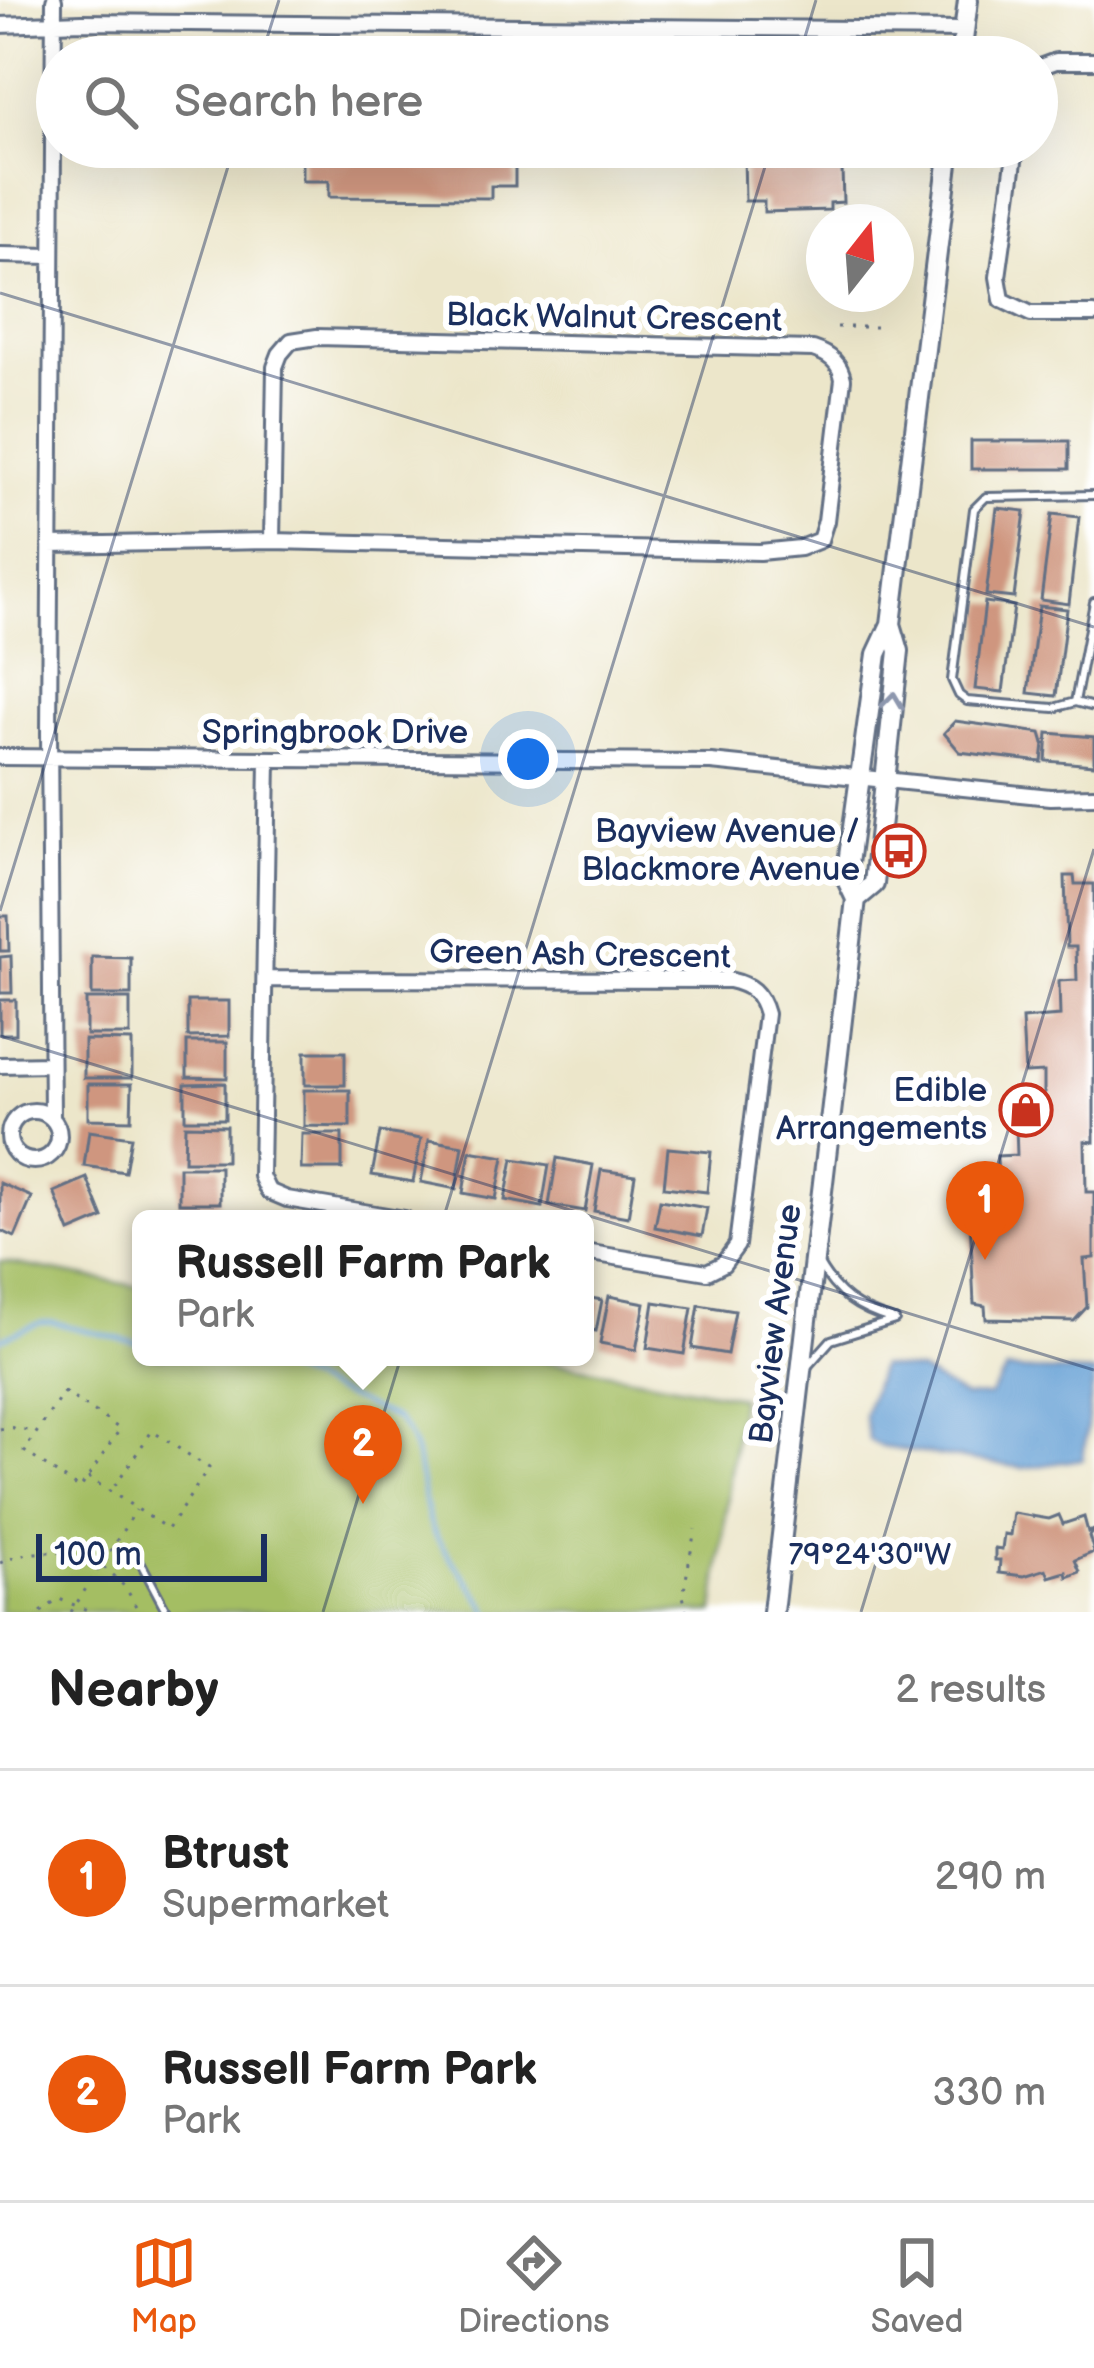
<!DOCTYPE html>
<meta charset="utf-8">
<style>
body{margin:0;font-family:"Balsamiq Sans",sans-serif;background:#f6f6f6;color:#222}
.compass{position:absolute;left:806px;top:204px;width:108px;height:108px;border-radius:50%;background:#fff;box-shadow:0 12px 48px #0002;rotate:17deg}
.scale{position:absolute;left:36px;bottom:30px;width:231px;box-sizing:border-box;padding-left:12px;border:6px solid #1b2f5e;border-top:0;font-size:33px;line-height:42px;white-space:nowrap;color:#1b2f5e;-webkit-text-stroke:9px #fff;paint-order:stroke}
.you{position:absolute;left:528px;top:759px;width:42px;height:42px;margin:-30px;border:9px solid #fff;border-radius:50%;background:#1a73e8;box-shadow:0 0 0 18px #1a73e833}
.badge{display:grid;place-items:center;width:78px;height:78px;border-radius:50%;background:#ea580c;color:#fff;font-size:39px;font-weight:700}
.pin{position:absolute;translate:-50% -99px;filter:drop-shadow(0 3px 6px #0008)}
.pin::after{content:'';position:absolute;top:63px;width:42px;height:36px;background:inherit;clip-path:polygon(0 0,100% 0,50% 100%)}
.popup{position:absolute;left:132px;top:1210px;width:462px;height:156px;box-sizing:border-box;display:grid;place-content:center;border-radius:18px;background:#fff;filter:drop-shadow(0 3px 9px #0005);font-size:39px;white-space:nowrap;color:#767676}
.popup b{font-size:45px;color:#222}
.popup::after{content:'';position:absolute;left:50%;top:100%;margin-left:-24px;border:24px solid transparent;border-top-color:#fff}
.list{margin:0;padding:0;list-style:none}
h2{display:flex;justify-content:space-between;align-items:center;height:156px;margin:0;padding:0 48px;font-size:51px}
h2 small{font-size:39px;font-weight:400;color:#767676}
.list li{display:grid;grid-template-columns:78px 1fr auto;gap:36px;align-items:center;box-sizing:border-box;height:216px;padding:0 48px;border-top:3px solid #e0e0e0}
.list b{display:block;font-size:45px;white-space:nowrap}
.list p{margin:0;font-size:39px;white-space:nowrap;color:#767676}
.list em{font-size:39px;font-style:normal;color:#767676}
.icon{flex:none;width:66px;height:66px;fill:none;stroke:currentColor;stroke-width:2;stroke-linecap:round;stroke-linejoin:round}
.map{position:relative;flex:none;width:1094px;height:1612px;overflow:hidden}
.search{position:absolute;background:#fff;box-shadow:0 12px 48px #0002;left:36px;right:36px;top:36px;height:132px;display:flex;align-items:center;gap:30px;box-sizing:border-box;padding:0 42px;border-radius:66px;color:#767676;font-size:45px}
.sheet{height:588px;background:#fff}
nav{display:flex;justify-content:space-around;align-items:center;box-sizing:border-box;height:168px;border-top:3px solid #e0e0e0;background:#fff;font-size:33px;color:#767676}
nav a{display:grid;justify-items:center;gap:6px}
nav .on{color:#ea580c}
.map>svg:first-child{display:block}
.green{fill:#a4be64;stroke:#607661;stroke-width:3}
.water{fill:#649fd4;stroke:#406799;stroke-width:3}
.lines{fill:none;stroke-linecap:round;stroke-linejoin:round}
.stream{stroke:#649fd4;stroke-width:4.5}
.building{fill:#cf967f}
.service-casing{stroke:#646f84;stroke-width:12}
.minor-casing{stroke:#646f84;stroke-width:20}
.secondary-casing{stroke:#646f84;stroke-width:24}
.path{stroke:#646f84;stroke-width:3;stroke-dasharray:3 9;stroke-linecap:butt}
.service{stroke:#fff;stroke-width:6}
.minor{stroke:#fff;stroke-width:14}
.secondary{stroke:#fff;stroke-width:18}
.oneway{stroke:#8d97ae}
.ticks{fill:none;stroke:#1b2f5e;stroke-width:3;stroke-opacity:0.45}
.labels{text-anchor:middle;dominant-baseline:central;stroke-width:12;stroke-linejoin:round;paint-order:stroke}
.street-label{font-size:33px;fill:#1b2f5e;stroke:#fff}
.poi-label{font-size:33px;fill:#1b2f5e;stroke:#fff;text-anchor:end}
.ticks-label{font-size:30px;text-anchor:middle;fill:#1b2f5e;stroke:#fff;stroke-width:12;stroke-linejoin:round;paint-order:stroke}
</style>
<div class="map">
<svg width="1094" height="1612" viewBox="0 0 1094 1612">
<rect width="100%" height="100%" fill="#fff"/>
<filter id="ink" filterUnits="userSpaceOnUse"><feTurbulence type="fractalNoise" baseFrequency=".00833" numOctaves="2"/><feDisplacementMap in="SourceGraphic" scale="24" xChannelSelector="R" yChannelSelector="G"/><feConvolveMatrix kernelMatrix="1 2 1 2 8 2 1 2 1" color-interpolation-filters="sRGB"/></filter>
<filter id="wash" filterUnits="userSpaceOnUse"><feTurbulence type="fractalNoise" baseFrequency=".004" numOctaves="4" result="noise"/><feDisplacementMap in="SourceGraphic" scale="48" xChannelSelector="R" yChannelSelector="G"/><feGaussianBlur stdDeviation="2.7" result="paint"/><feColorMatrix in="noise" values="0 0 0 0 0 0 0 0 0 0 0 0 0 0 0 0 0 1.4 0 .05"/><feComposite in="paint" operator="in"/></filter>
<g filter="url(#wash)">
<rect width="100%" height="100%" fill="#ece6ca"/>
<!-- green -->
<path class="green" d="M 0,1261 L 141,1287 L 141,1357 L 523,1357 L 740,1397 L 714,1612 L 0,1612 Z"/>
<!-- water -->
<path class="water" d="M 880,1366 L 920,1371 L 964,1397 L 989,1396 L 1007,1370 L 1094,1373 L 1083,1459 L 1024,1468 L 882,1447 L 869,1440 L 864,1415 Z"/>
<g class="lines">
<!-- stream -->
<path class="stream" d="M 0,1339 L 39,1323 L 52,1322 L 141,1344
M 188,1357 L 267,1363 L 395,1418 C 421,1443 419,1483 428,1516 C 439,1553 471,1579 489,1612"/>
</g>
<g id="blocks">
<!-- building -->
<path class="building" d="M 302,147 L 515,147 L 515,186 L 491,186 L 491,198 L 329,197 L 329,181 L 302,181 Z
M 826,152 L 826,169 L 842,169 L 843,202 L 830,203 L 830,210 L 764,212 L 764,201 L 745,201 L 744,154 Z
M 971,441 L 1069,441 L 1069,469 L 971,469 Z
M 997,508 L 1025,511 L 1014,598 L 986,595 Z
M 1052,514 L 1079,517 L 1069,604 L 1041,600 Z
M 985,602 L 1014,606 L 1003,692 L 975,689 Z
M 1039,606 L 1067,609 L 1056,696 L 1028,693 Z
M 955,721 L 1041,733 L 1044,743 L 1042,762 L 960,752 L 944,733 Z
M 1048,733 L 1094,737 L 1094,765 L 1046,761 Z
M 1065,876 L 1074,876 L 1075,884 L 1094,884 L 1094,1142 L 1085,1141 L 1086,1192 L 1094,1192 L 1094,1258 L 1084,1259 L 1087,1307 L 1074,1321 L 986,1319 L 985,1306 L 974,1304 L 970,1217 L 985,1215 L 985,1202 L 998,1189 L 997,1156 L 1017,1155 L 1015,1099 L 1044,1099 L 1044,1072 L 1025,1073 L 1022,1019 L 1060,1016 L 1059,981 L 1077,980 L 1076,947 L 1067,947 Z
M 0,916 L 8,916 L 9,951 L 0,951 Z
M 11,956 L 12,993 L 0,993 L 0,957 Z
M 92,957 L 131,958 L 131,995 L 92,995 Z
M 86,999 L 130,999 L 130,1035 L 86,1035 Z
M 0,1000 L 16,1000 L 16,1034 L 0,1034 Z
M 188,1001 L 229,1001 L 229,1036 L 188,1037 Z
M 84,1040 L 132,1041 L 132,1078 L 84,1078 Z
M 187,1042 L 227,1042 L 227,1078 L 187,1077 Z
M 305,1052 L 345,1052 L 345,1085 L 305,1085 Z
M 225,1083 L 225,1119 L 185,1119 L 185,1084 Z
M 88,1084 L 132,1084 L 131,1120 L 88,1119 Z
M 304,1090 L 350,1090 L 350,1127 L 304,1126 Z
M 185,1125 L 226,1126 L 226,1161 L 184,1161 Z
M 89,1131 L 131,1137 L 125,1172 L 84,1166 Z
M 380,1132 L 421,1139 L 413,1182 L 372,1175 Z
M 302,1134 L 342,1134 L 342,1169 L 301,1169 Z
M 429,1140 L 463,1146 L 456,1189 L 421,1182 Z
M 668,1148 L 711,1152 L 707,1192 L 664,1187 Z
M 470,1151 L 504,1157 L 496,1199 L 463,1193 Z
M 557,1158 L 593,1165 L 585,1211 L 549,1205 Z
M 513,1159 L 549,1165 L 542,1207 L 505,1200 Z
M 179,1167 L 220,1167 L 220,1203 L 179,1203 Z
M 601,1170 L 635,1175 L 628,1217 L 594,1211 Z
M 87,1178 L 103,1218 L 70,1232 L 54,1192 Z
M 0,1183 L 32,1197 L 15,1237 L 0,1230 Z
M 660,1200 L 707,1208 L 702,1236 L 655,1227 Z
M 609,1296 L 645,1303 L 636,1350 L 600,1343 Z
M 585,1297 L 602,1300 L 596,1331 L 585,1329 Z
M 654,1302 L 692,1308 L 684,1354 L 647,1348 Z
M 699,1305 L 735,1311 L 727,1354 L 692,1348 Z
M 1013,1513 L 1049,1519 L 1059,1515 L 1063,1524 L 1084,1517 L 1088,1532 L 1094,1530 L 1089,1536 L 1094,1552 L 1075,1560 L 1080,1572 L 1067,1577 L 1066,1572 L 1049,1577 L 1046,1569 L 1024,1576 L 999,1573 L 1000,1560 L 995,1560 L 995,1548 L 1002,1549 L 1004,1534 L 1010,1535 Z"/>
</g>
</g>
<g filter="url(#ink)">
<use href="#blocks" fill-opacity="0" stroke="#646f84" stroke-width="3"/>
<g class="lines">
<!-- service casing -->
<g class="service-casing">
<path id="service" d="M 1094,495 L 986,497 L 974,509 L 952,680 L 959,695 L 967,701 L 1054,708 L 1075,702 L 1094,707
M 1075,702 L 1094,602
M 819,1264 C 837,1295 857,1309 891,1319
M 806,1368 L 831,1340 L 895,1320
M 141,1563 L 167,1612"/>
</g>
<!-- minor casing -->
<g class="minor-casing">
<path id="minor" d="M 0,25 L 82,22 L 964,30
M 1037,68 L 1056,61 L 1094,61
M 1016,147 L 998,277 L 1002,300 L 1031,314 L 1094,314
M 0,255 L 52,256
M 50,545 L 272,541 L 760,552 L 800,548 L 820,540 L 826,521 L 843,379 C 840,362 829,354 813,349 L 317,337 L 291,341 L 280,354 L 275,367 L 272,541
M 0,757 L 711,762 L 1050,797 L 1094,796
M 268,760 L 261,1176 L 268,1191 L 287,1199 L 405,1219
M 265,979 L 729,980 C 751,985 760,992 766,1014 L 737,1245 L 723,1264 L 707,1272 L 585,1252
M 0,1065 L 50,1064
M9 1136a25 25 0 1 1 50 0a25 25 0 1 1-50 0Z
M 52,1118 L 49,733 L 54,0"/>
</g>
<!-- secondary casing -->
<g class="secondary-casing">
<path id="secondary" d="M 961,57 L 968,0
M 856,899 L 874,884 L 899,651 L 891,624
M 773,1612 L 856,899 L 846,878 L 877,654 L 891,624 L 950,147"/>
</g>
<!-- path -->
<path class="path" d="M 896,270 L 908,273
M 837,327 L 880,327
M 64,1392 L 120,1429 L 80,1489 L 24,1451 Z
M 0,1429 L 9,1427 L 33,1432
M 88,1477 L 168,1529 L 209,1468 L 152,1431 L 111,1491
M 116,1544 L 131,1558
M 0,1563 C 52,1539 117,1554 138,1612
M 41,1612 L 59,1599 L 90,1611
M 71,1612 L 136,1510
M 687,1612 L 683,1596 L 695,1529"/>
<!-- service -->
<use href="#service" class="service"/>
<!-- minor -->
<use href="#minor" class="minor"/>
<!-- secondary -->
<use href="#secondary" class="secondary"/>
</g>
<!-- one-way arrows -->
<defs><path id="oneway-chevron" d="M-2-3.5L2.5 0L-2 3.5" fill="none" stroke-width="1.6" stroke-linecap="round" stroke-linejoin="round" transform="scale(3)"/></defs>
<use class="oneway" href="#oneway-chevron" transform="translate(893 701) rotate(-83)"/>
</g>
<!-- ticks -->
<path class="ticks" d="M 261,57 L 279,0M 799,57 L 816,0M 0,293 L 1094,627M 0,911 L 234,147M 0,1036 L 1094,1370M 323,1612 L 771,147M 861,1612 L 1094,849"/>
<!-- icons -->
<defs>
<g id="bus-ring" transform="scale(2.7)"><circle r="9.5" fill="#fff" stroke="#c8321e" stroke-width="1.5"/><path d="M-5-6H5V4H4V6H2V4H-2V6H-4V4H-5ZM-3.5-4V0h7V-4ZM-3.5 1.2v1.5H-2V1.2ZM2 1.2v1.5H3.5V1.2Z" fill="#c8321e"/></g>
<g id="shop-ring" transform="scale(2.7)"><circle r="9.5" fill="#fff" stroke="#c8321e" stroke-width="1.5"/><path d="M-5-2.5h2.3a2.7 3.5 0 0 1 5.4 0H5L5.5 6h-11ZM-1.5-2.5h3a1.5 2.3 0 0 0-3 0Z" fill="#c8321e"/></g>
</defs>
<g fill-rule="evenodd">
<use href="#bus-ring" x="899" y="851"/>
<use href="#shop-ring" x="1026" y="1110"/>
</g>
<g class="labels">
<!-- street labels -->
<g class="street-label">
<text transform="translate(614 318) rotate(1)">Black Walnut Crescent</text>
<text x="335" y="733">Springbrook Drive</text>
<text transform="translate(580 955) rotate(1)">Green Ash Crescent</text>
<text transform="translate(776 1324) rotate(-83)">Bayview Avenue</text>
</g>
<!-- poi labels -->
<g class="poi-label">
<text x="860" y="832">Bayview Avenue /<tspan x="860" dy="38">Blackmore Avenue</tspan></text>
<text x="987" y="1091">Edible<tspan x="987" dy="38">Arrangements</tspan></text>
</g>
</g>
<g class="ticks-label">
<text x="870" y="1564">79°24'30"W</text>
</g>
</svg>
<svg class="compass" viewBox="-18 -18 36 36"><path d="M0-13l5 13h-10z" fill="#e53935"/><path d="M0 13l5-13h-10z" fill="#767676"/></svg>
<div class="scale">100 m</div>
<div class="you"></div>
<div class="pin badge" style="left:985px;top:1260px">1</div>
<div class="pin badge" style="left:363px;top:1504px">2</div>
<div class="popup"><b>Russell Farm Park</b>Park</div>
<div class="search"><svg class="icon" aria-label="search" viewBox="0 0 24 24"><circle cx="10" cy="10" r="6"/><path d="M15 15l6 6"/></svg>Search here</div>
</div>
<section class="sheet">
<h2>Nearby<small>2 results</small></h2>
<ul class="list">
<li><span class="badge">1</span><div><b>Btrust</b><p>Supermarket</p></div><em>290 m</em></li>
<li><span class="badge">2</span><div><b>Russell Farm Park</b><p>Park</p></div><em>330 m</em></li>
</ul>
</section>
<nav>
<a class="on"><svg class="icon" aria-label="map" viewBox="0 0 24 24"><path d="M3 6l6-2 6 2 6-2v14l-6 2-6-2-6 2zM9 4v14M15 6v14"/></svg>Map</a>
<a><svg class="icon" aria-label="directions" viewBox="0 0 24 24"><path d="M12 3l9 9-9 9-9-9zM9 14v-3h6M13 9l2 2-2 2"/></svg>Directions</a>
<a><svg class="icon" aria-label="saved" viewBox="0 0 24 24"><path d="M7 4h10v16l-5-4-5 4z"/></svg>Saved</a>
</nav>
